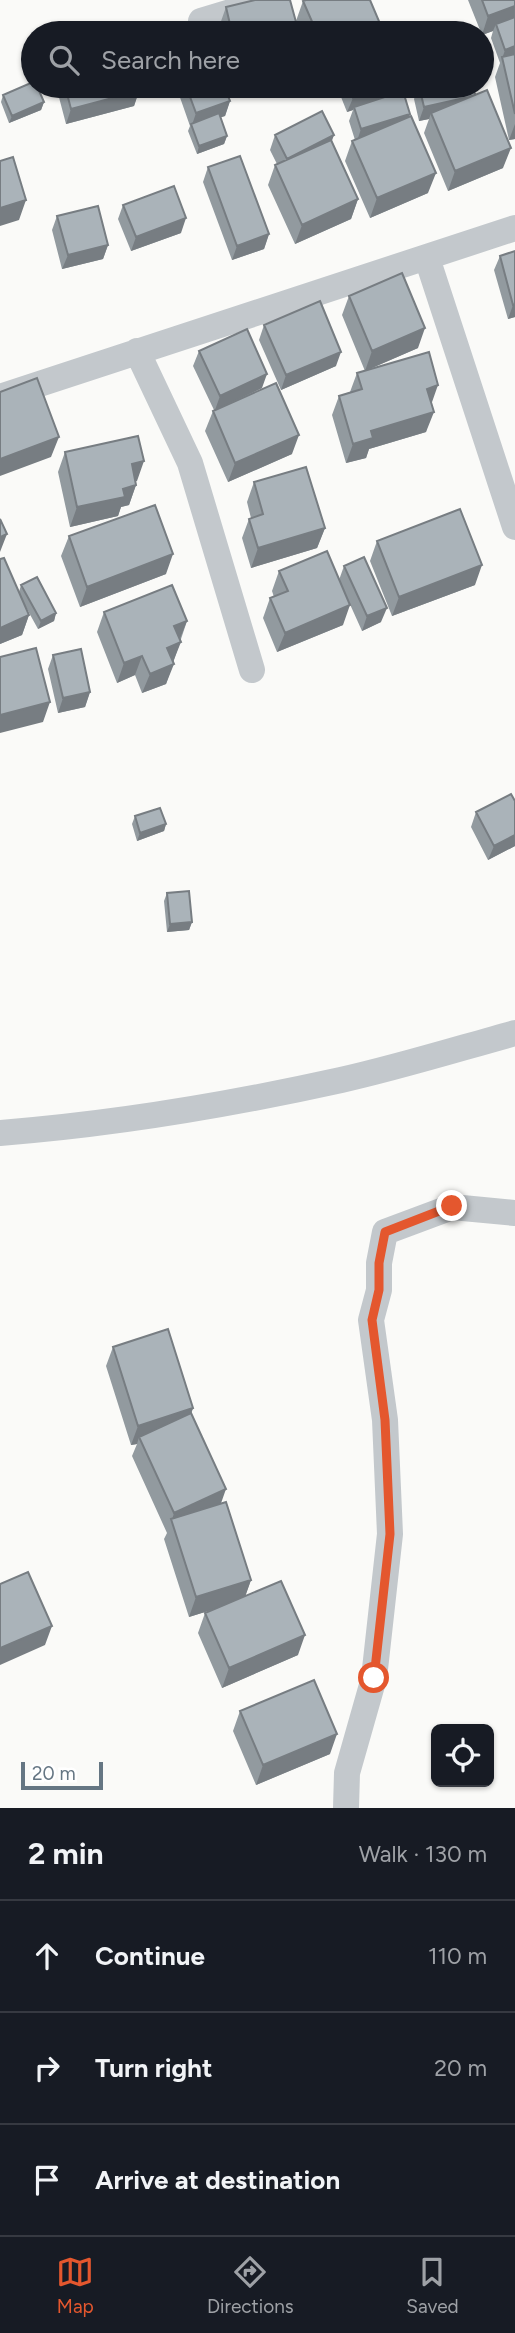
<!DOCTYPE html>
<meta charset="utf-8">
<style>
body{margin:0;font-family:Figtree,sans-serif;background:#242831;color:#f1f3f6}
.controls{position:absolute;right:21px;bottom:21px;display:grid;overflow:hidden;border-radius:10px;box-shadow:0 2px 5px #0004}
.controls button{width:63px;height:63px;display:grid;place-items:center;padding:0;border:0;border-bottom:2px solid #363941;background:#171b24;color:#f1f3f6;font:35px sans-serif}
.scale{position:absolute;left:21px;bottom:18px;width:82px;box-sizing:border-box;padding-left:7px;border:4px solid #657683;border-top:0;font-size:19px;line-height:24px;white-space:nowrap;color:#657683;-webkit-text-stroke:5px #fff;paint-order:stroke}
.stop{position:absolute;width:21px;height:21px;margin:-16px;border:5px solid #e4572e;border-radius:50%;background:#fff}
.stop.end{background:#e4572e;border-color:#fff;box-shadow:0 2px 7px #0008}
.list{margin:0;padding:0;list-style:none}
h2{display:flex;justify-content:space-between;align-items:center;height:91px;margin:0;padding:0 28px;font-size:30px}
h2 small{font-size:23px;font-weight:400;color:#9ea1a6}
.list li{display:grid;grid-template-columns:46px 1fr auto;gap:21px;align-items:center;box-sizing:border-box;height:112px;padding:0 28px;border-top:2px solid #363941}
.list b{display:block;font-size:26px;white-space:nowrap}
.list em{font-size:23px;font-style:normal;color:#9ea1a6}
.icon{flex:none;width:38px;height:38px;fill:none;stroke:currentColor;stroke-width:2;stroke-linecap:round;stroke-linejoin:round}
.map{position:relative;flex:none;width:515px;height:1808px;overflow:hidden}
.search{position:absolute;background:#171b24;box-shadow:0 2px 5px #0004;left:21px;right:21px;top:21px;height:77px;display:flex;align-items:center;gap:18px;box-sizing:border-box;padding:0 24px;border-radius:38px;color:#9ea1a6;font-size:26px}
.sheet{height:427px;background:#171b24}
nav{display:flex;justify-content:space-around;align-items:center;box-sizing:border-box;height:98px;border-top:2px solid #363941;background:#171b24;font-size:19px;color:#9ea1a6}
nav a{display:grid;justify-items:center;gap:4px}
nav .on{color:#e4572e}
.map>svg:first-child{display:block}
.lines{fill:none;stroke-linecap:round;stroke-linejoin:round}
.minor{stroke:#c3c8cc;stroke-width:26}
.wall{fill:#929a9f}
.shaded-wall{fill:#777d82}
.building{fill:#aab3b9;stroke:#777d82;stroke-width:2}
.route{stroke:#e4572e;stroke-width:9}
</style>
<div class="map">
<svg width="515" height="1808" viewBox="0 0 515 1808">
<rect width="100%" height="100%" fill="#fafaf8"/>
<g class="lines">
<!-- minor -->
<path class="minor" d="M 201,21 L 270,0
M 427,258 L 515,527
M 137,351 L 190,463 L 252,670
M 0,397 L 515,228
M 0,1133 C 115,1124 228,1105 341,1080 C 399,1067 457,1049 515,1033
M 346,1808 L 347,1773 L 374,1678 L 390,1534 L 385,1420 L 371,1320 L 379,1290 L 379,1263 L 385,1232 L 452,1207 L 515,1213"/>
</g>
<!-- wall -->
<path class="wall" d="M 468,0 L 515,0 L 515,139 L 509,140 L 495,77 L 500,63 L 491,38 L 493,31 L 482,35 Z
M 303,1 L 384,33 L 301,33 L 296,21 Z
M 226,7 L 299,33 L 220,33 L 219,27 Z
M 56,86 L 138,86 L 139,91 L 134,106 L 66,124 Z
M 176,86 L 224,86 L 230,101 L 225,116 L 220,117 L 227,136 L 224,144 L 197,154 L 188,131 L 190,126 Z
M 233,86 L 285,86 L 236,98 Z
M 338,86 L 395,86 L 392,94 L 384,97 L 409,116 L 428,193 L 370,218 L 345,161 L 352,141 L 355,140 L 349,121 L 353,110 L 347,112 L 337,87 Z
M 419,86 L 475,95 L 503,168 L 448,191 L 424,133 L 429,119 L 419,121 L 414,99 Z
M 3,95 L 44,102 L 41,110 L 9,123 L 1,102 Z
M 275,135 L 332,141 L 358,199 L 351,219 L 295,244 L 268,185 L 275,165 L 277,164 L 270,150 Z
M 208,167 L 269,234 L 264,249 L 232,260 L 203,182 Z
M 123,205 L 181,233 L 131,251 L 118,219 Z
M 57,216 L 108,245 L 103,259 L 62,269 L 52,230 Z
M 515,251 L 515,317 L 508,319 L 494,270 L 500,256 Z
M 349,296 L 418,348 L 365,371 L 342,315 Z
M 264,325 L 336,366 L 281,390 L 259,340 Z
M 199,351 L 262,388 L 240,399 L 292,454 L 228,482 L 205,431 L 213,411 L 214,410 L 193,366 Z
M 357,373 L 431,404 L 426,432 L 369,449 L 366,458 L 346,463 L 332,415 L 339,396 L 350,392 Z
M 65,452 L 137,481 L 135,481 L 136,485 L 129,505 L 121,507 L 118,516 L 70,527 L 58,472 Z
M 254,482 L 325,528 L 317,548 L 251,568 L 242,538 L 249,519 L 251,518 L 247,502 Z
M 69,536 L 166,574 L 80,607 L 61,556 Z
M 377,541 L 475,585 L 392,616 L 370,561 Z
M 0,559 L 19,592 L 21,585 L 56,613 L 54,621 L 38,629 L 22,600 L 29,615 L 22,635 L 0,644 Z
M 344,566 L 381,622 L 362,631 L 344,591 L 343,625 L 277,652 L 263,618 L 270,598 L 274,597 L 272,591 L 279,571 L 339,580 Z
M 104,612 L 187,621 L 166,684 L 142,693 L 135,675 L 117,683 L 97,632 Z
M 53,655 L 90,692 L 85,707 L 58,713 L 48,669 Z
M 515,801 L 515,846 L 488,860 L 471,827 L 476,812 Z
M 135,816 L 166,824 L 164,831 L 137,841 L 132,824 Z
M 167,893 L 192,922 L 189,930 L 167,932 L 164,901 Z
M 113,1347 L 193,1408 L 191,1414 L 220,1504 L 251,1580 L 245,1596 L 298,1655 L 222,1688 L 198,1633 L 205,1613 L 217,1608 L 189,1617 L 164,1539 L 167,1533 L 132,1456 L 137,1444 L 131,1445 L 106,1366 Z
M 240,1711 L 330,1754 L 256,1785 L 233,1731 Z"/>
<!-- shaded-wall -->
<path class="shaded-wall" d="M 515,6 L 515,24 L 496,24 L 493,31 L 482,35 L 488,16 Z
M 515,46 L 515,59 L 502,59 L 505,50 Z
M 241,86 L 285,86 L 236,98 Z
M 382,86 L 395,86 L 392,94 L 355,109 L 354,107 L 353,110 L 347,112 L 353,98 Z
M 139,91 L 134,106 L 66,124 L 71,109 Z
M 475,96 L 431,113 L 429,119 L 419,121 L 424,107 Z
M 230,101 L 225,116 L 192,127 L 192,125 L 196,113 Z
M 44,102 L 41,110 L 9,123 L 12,116 Z
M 410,114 L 405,129 L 356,144 L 361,129 Z
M 515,124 L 515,139 L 509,140 Z
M 334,135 L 329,149 L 287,159 Z
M 227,136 L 224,144 L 197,154 L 199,146 Z
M 511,148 L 503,168 L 448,191 L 455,171 Z
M 436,173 L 428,193 L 370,218 L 377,198 Z
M 358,199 L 351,219 L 295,244 L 302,225 Z
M 26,200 L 19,220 L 0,226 L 0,208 Z
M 186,218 L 181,233 L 131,251 L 136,237 Z
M 269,234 L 264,249 L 232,260 L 237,246 Z
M 108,245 L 103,259 L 62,269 L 68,255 Z
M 515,304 L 515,317 L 508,319 L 513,305 Z
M 425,328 L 418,348 L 365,371 L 372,351 Z
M 341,352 L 336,366 L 281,390 L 286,375 Z
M 267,374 L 262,388 L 215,410 L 220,396 Z
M 438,385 L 431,405 L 427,389 Z
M 434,412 L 426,432 L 369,449 L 366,458 L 346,463 L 353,444 L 371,431 Z
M 299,435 L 292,454 L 228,482 L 235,463 Z
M 59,437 L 51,457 L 0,476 L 0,459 Z
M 144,461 L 137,481 L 125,483 L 132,464 Z
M 136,485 L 129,505 L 121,507 L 118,516 L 70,527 L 77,507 L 123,489 Z
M 325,528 L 317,548 L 251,568 L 258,548 Z
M 7,534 L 0,552 L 0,537 Z
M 173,554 L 166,574 L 80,607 L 87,587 Z
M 482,565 L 475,585 L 392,616 L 399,597 Z
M 350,605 L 343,625 L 277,652 L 285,633 Z
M 387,608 L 381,622 L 362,631 L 367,616 Z
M 56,613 L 54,621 L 38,629 L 41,621 Z
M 29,615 L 22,635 L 0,644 L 0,628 Z
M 187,621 L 179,641 L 174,626 Z
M 181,642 L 173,662 L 160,668 L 167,648 Z
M 142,656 L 135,675 L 117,683 L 124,663 Z
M 174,664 L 166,684 L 142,693 L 150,674 Z
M 90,692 L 85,707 L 58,713 L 63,698 Z
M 50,702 L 43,722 L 0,733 L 0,715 Z
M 166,824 L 164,831 L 137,841 L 140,833 Z
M 515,835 L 515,846 L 488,860 L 494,846 Z
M 192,922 L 189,930 L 167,932 L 170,924 Z
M 193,1408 L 186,1428 L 139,1437 L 137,1444 L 131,1445 L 138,1426 Z
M 226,1489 L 219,1509 L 172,1520 L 174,1513 Z
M 251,1580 L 244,1600 L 189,1617 L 196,1597 Z
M 52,1626 L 45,1645 L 0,1665 L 0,1648 Z
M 305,1635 L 298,1655 L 222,1688 L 229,1668 Z
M 337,1734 L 330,1754 L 256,1785 L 263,1765 Z"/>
<!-- building -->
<path class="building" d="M 255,0 L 290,0 L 299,33 L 232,33 L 226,7 Z
M 306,0 L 370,0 L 384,33 L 317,33 L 303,1 Z
M 482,0 L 515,0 L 515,6 L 488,16 Z
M 515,17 L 515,46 L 505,50 L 496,24 Z
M 202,24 L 205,33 L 177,33 Z
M 515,54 L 515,114 L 502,57 Z
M 33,82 L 33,86 L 37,86 L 44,102 L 12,116 L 3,95 Z
M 65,86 L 138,86 L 139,91 L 71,109 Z
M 186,86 L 224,86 L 230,101 L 196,113 Z
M 348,86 L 382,86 L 353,98 Z
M 419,86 L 473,86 L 475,95 L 469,97 L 424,107 Z
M 487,90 L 511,148 L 455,171 L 431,113 Z
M 403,91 L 410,114 L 361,129 L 354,107 Z
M 322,111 L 334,135 L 287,159 L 275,135 Z
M 219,113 L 227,136 L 199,146 L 191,124 Z
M 411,116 L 436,173 L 377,198 L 352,141 Z
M 331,140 L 358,199 L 302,225 L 275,165 Z
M 240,156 L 269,234 L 237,246 L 208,167 Z
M 13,157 L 26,200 L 0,208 L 0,161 Z
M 174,186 L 186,218 L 136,237 L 123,205 Z
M 98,206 L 108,245 L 68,255 L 57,216 Z
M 515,251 L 515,304 L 513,305 L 500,256 Z
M 402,273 L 425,328 L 372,351 L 349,296 Z
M 320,301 L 341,352 L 286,375 L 264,325 Z
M 247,329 L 267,374 L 220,396 L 199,351 Z
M 429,352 L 438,385 L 427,389 L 434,412 L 371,431 L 373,438 L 353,444 L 339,396 L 362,389 L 357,373 Z
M 37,378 L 59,437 L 0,459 L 0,392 Z
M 276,383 L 299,435 L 235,463 L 213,411 Z
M 138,436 L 144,461 L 132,464 L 136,485 L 123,489 L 125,497 L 77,507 L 65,452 Z
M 306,467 L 325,528 L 258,548 L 249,519 L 263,514 L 254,482 Z
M 155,505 L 173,554 L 87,587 L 69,536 Z
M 460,509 L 482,565 L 399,597 L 377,541 Z
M 0,519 L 7,534 L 0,537 Z
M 327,551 L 350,605 L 285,633 L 270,598 L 288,591 L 279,571 Z
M 364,557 L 387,608 L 367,616 L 344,566 Z
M 4,558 L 29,615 L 0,628 L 0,559 Z
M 37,577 L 56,613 L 41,621 L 21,585 Z
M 172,585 L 187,621 L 174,626 L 181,642 L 167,648 L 174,664 L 150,674 L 142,656 L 124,663 L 104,612 Z
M 36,648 L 50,702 L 0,715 L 0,657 Z
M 81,649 L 90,692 L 63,698 L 53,655 Z
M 511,794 L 515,801 L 515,835 L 494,846 L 476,812 Z
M 160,808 L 166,824 L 140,833 L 135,816 Z
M 189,891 L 192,922 L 170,924 L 167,893 Z
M 168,1329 L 193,1408 L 138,1426 L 113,1347 Z
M 191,1413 L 226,1489 L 174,1513 L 139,1437 Z
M 226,1502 L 251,1580 L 196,1597 L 171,1519 Z
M 28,1572 L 52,1626 L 0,1648 L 0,1584 Z
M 281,1581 L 305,1635 L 229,1668 L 205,1613 Z
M 314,1680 L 337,1734 L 263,1765 L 240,1711 Z"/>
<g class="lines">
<!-- route -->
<path class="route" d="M 374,1678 L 390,1534 L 385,1420 L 372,1320 L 379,1290 L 379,1263 L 385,1232 L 452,1206"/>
</g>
</svg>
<div class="controls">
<button><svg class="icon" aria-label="locate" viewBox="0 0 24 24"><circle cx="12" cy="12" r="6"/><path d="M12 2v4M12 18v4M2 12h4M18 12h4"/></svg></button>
</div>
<div class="scale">20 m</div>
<div class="stop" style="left:374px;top:1678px"></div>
<div class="stop end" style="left:452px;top:1206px"></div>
<div class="search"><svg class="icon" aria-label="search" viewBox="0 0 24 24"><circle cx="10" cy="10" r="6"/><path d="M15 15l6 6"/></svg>Search here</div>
</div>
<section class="sheet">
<h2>2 min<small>Walk · 130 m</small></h2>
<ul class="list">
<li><svg class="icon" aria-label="ahead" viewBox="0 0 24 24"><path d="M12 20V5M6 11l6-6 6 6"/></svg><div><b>Continue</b></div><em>110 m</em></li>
<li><svg class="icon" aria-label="right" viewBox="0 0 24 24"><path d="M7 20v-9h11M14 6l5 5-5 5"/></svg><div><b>Turn right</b></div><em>20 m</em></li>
<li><svg class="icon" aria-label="arrive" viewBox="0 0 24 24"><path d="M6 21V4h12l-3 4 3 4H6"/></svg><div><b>Arrive at destination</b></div></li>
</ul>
</section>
<nav>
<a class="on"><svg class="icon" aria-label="map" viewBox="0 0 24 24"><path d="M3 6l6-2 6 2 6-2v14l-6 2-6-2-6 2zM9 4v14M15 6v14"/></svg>Map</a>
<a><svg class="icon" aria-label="directions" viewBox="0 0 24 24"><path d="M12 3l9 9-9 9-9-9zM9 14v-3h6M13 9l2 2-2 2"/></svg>Directions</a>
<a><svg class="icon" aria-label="saved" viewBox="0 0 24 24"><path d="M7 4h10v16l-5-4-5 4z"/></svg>Saved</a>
</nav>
